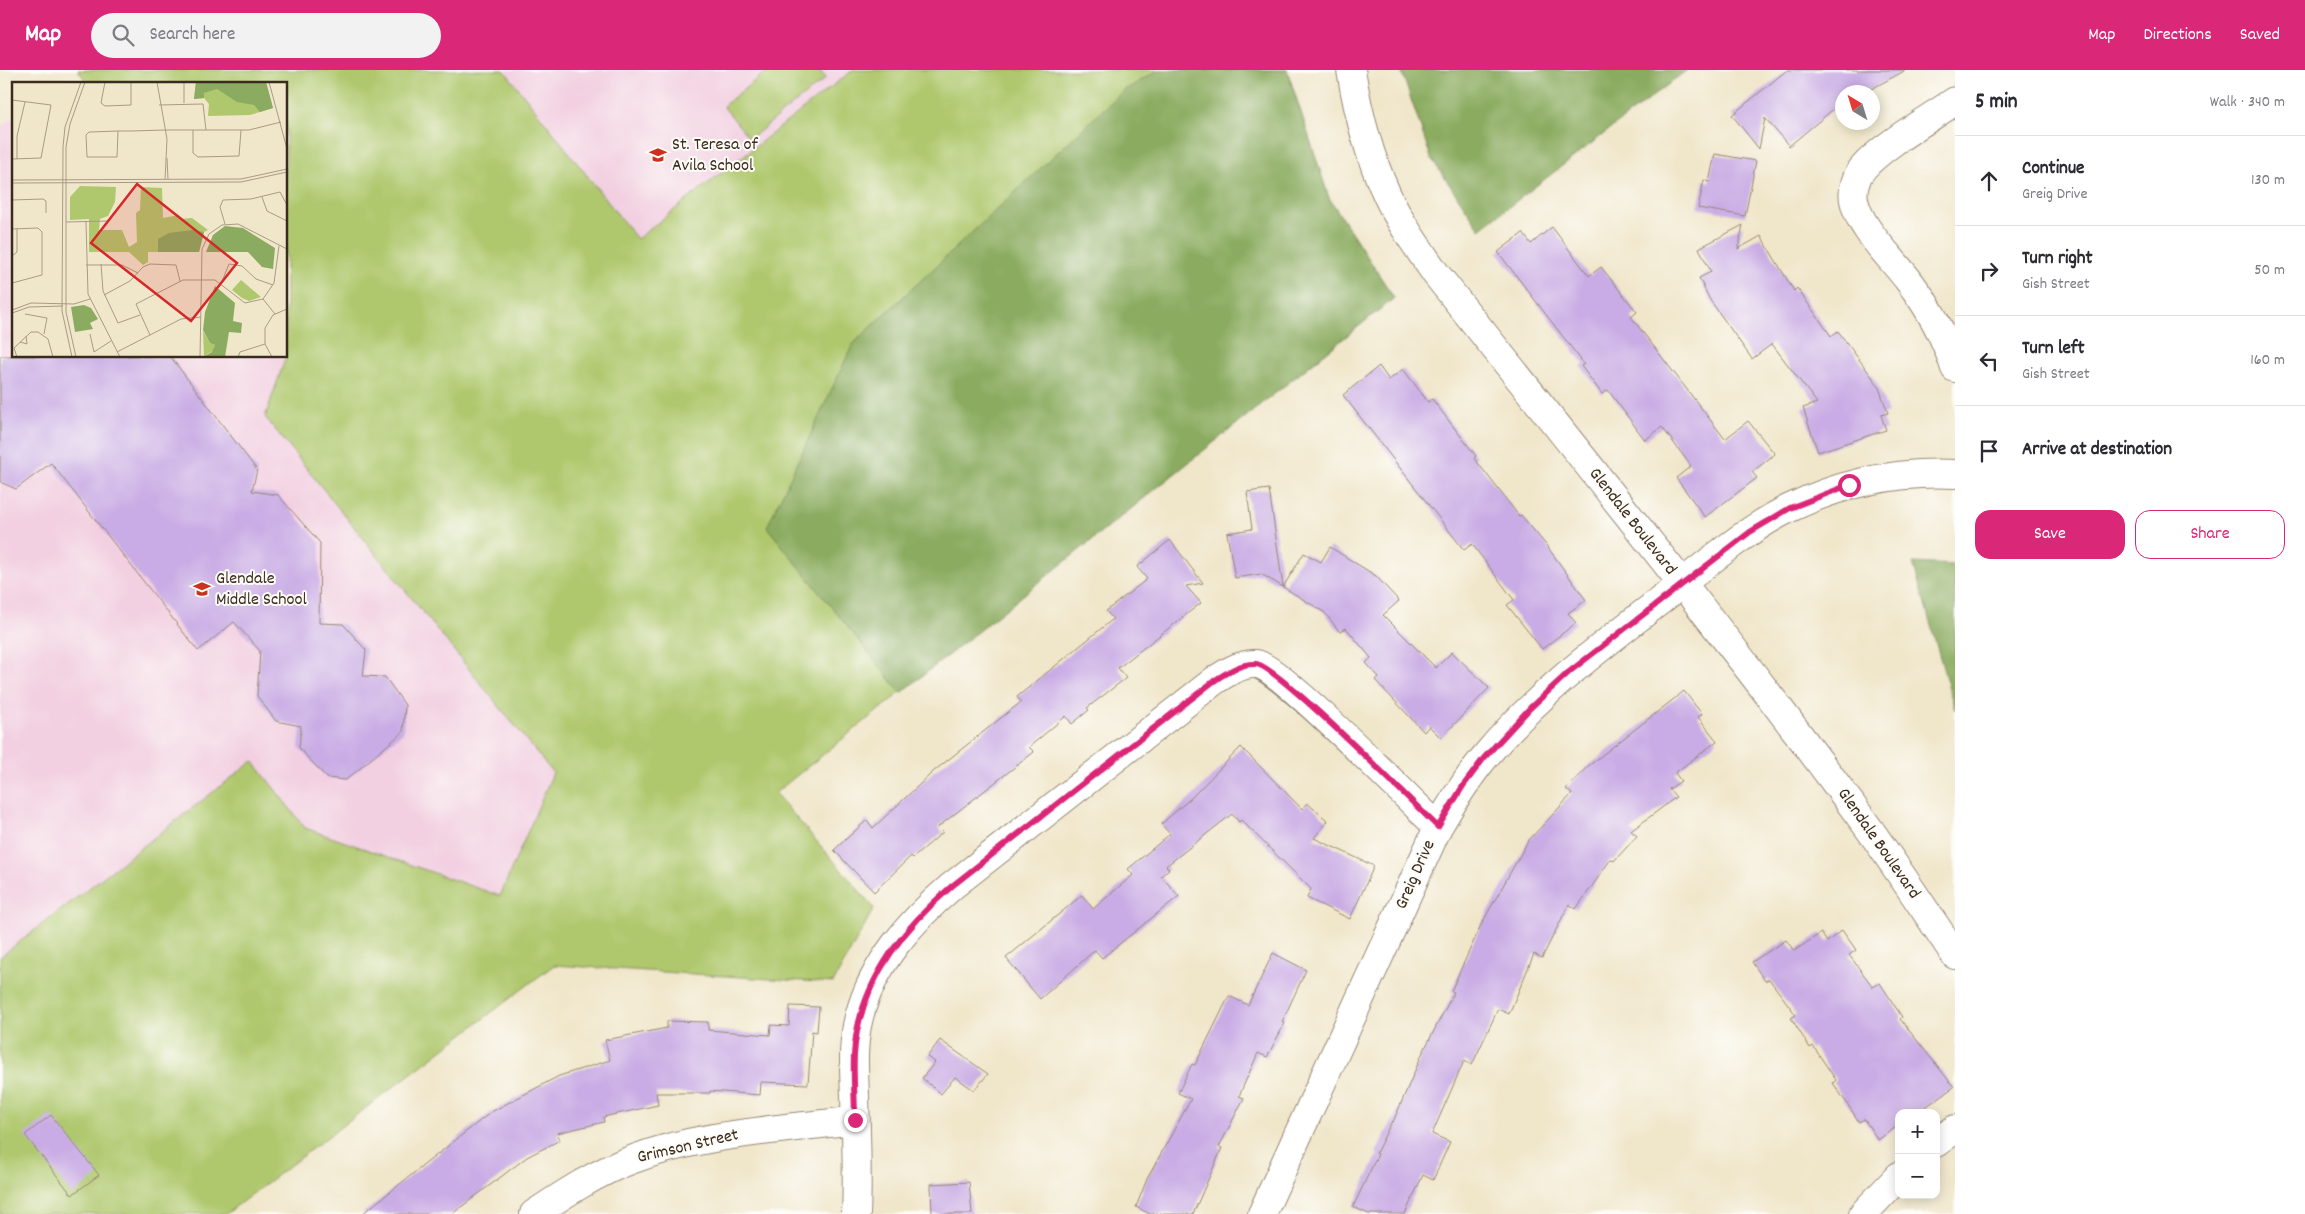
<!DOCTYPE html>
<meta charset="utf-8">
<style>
body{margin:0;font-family:Dekko,sans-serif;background:#f2f2f3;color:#2b2b33}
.controls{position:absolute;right:15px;bottom:15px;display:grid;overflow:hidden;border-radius:10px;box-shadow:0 2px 12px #0003}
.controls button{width:45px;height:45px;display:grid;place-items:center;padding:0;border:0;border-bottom:1px solid #e1e1e2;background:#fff;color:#2b2b33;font:25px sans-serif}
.compass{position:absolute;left:1835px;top:15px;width:45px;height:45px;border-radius:50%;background:#fff;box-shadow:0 2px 12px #0003;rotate:322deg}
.stop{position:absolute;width:15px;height:15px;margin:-11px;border:4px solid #db2777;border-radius:50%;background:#fff}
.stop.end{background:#db2777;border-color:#fff;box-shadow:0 1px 5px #0008}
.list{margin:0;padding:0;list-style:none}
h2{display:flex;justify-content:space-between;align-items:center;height:65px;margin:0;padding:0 20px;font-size:21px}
h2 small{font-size:16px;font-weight:400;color:#7c7c81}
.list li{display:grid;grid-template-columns:32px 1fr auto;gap:15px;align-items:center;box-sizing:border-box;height:90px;padding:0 20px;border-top:1px solid #e1e1e2}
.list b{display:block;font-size:19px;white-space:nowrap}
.list p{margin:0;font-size:16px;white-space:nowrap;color:#7c7c81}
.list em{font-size:16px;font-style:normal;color:#7c7c81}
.actions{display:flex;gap:10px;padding:15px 20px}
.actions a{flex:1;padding:11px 0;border:1px solid #db2777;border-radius:15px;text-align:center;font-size:18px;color:#db2777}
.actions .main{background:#db2777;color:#fff}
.icon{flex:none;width:28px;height:28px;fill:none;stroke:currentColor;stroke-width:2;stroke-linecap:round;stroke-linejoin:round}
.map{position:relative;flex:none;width:1955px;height:1144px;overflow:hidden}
header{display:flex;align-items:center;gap:30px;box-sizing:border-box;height:70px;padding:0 25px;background:#db2777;color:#fff}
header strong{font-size:24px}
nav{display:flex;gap:28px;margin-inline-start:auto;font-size:18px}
.search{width:350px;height:45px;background:#f2f2f3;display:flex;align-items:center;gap:12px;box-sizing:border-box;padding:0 18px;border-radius:28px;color:#7c7c81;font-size:19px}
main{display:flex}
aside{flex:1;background:#fff}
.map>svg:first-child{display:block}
.built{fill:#f2cfe1}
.green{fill:#afc86d;stroke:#757946}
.forest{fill:#8bac60;stroke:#636b3f}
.building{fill:#c9ace5}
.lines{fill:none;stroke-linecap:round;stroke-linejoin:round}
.minor-casing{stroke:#968874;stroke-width:30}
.minor{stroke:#fff;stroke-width:28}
.route{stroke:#db2777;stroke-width:6}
.labels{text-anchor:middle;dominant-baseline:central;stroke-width:4;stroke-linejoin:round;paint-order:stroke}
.poi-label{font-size:18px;fill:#3b2a1e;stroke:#fdfcf7;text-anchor:start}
.street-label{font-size:18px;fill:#3b2a1e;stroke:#fdfcf7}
.inset-road{fill:none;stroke:#a89b85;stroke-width:1}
.view{fill:#d62828;fill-opacity:0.15;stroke:#d62828;stroke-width:2.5}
.inset-edge{fill:none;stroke:#3b2a1e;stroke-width:2.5}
</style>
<header>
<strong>Map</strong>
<div class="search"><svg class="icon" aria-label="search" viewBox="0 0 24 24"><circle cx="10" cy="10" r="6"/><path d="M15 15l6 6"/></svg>Search here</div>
<nav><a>Map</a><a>Directions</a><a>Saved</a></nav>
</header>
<main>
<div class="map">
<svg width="1955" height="1144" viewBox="0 0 1955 1144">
<rect width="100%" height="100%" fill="#fdfcf7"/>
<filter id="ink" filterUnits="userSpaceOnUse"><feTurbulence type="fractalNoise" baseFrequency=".02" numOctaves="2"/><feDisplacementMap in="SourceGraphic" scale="10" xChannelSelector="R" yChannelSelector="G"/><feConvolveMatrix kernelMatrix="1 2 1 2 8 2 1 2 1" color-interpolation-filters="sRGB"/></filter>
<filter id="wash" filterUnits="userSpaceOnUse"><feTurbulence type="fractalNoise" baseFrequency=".0096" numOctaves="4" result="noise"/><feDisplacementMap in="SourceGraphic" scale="20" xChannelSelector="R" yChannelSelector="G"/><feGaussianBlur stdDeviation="1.12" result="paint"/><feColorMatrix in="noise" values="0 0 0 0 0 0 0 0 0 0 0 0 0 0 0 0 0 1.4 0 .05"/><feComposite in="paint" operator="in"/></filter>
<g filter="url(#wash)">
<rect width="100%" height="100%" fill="#f0e6ca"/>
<!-- built -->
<path class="built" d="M 504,0 L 853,0 L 637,169 Z
M 14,47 L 14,286 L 285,286 L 265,347 L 553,703 L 500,826 L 305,758 L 253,691 L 0,887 L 0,57 Z"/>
<!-- green -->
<path class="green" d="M 78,0 L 504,0 L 637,169 L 853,0 L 1287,0 L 1329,128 L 1394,228 L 775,723 L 874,838 L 833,913 L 554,895 L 226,1144 L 0,1144 L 0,887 L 253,691 L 305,758 L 500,826 L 553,703 L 265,347 L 286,286 L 286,14 L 88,14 Z
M 768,0 L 819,0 L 826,8 L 750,69 L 723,36 Z"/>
<!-- forest -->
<path class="forest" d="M 1159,0 L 1287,0 L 1329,128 L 1394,228 L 901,623 L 767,457 L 853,274 L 1123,21 Z
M 1401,0 L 1687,0 L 1480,159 L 1431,88 Z
M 1913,493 L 1955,495 L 1955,640 Z"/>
<g id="blocks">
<!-- building -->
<path class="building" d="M 1787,0 L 1906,0 L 1866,22 L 1842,22 L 1842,32 L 1789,76 L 1765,48 L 1759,79 L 1732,45 Z
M 1715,84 L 1756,91 L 1745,146 L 1698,138 L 1704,110 L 1709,112 Z
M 1743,155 L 1738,179 L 1761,166 L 1794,221 L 1797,218 L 1831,266 L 1838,261 L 1878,315 L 1888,343 L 1881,345 L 1886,360 L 1818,382 L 1803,338 L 1817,333 L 1772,274 L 1752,289 L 1710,230 L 1699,208 L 1711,202 L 1699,178 Z
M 1552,157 L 1589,206 L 1601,197 L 1637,242 L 1631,247 L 1725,369 L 1748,351 L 1775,384 L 1752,402 L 1757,408 L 1705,447 L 1676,408 L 1691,396 L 1662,357 L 1645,370 L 1608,320 L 1602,324 L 1581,296 L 1584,294 L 1498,182 L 1523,163 L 1531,174 Z
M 0,286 L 170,286 L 257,400 L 252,421 L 278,425 L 320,473 L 319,553 L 343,554 L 366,580 L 363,606 L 385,607 L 405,635 L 403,662 L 346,710 L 327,708 L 299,678 L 301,656 L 276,651 L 257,626 L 260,581 L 234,552 L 198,581 L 51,393 L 16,419 L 0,412 Z
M 1379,296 L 1389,310 L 1403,299 L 1428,332 L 1432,329 L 1476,386 L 1474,388 L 1519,446 L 1521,445 L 1546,475 L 1586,530 L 1568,543 L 1576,553 L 1542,579 L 1507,535 L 1514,530 L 1472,474 L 1464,480 L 1343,325 Z
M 1269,419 L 1283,517 L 1261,504 L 1235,508 L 1227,463 L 1252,459 L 1247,422 Z
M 1170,470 L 1203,513 L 1186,516 L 1201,533 L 1118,598 L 1126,608 L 1087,638 L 1089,640 L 1072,654 L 1066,646 L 1029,677 L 1034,682 L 938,757 L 943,762 L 913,788 L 911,786 L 874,822 L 834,780 L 867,750 L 873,758 L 934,701 L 1021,632 L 1017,627 L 1113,549 L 1106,541 L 1147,509 L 1137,497 Z
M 1330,477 L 1376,506 L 1399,531 L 1383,545 L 1436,598 L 1452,582 L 1489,618 L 1441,668 L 1429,656 L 1424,662 L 1375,610 L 1379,607 L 1366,593 L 1371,588 L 1346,558 L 1340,562 L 1324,542 L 1283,517 L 1304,483 L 1321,492 Z
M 1684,621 L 1702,644 L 1698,647 L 1717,671 L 1675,703 L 1681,711 L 1669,719 L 1676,727 L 1631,761 L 1637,766 L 1614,791 L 1611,789 L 1576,839 L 1569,834 L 1542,888 L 1534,884 L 1509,944 L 1498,939 L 1472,995 L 1464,991 L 1432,1064 L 1450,1072 L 1433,1110 L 1423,1105 L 1405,1144 L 1369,1144 L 1353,1137 L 1378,1084 L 1376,1083 L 1392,1051 L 1393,1052 L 1423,982 L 1454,922 L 1451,921 L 1481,855 L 1528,771 L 1572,724 L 1566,719 L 1587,697 Z
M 1241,677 L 1302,739 L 1307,733 L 1328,751 L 1314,768 L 1374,796 L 1350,849 L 1307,828 L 1311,819 L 1241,750 L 1239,752 L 1232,744 L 1166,796 L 1169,799 L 1161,806 L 1179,826 L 1102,888 L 1095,880 L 1040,929 L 1006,888 L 1082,825 L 1093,839 L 1133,805 L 1128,799 L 1170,764 L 1161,754 L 1191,728 Z
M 1842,860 L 1856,880 L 1849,885 L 1873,917 L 1880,913 L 1902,947 L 1900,949 L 1954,1017 L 1917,1043 L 1899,1043 L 1899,1055 L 1878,1070 L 1864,1049 L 1859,1052 L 1846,1032 L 1833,1013 L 1836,1010 L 1813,976 L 1810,978 L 1791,948 L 1796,945 L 1769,909 L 1765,911 L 1752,892 L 1786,870 L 1794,881 L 1821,863 L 1827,872 Z
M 1273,883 L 1306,900 L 1282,952 L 1285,953 L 1267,987 L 1258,983 L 1239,1026 L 1244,1028 L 1219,1077 L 1222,1078 L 1193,1144 L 1150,1144 L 1136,1137 L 1147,1109 L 1191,1029 L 1178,1023 L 1192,994 L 1195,995 L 1229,926 L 1248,935 Z
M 790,936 L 819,937 L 817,962 L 812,961 L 808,1014 L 761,1012 L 760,1025 L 710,1021 L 710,1023 L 656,1023 L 658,1035 L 603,1047 L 604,1052 L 557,1063 L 560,1070 L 527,1087 L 452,1144 L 362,1144 L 491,1042 L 559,1006 L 610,990 L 605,970 L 667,958 L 667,951 L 708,952 L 708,960 L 770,965 L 771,955 L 789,956 Z
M 940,970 L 988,1004 L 974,1020 L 955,1007 L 941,1024 L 922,1008 L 935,992 L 927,987 Z
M 51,1045 L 99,1105 L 72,1125 L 25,1065 Z
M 969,1112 L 972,1144 L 932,1144 L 931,1114 Z"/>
</g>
</g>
<g filter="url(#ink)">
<use href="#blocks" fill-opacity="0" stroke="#968874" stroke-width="1"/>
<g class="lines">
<!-- minor casing -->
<g class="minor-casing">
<path id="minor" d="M 1351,0 C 1358,43 1369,86 1387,125 C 1400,153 1418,178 1436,204 C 1582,388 1731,570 1870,760 C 1899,801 1927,843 1955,885
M 1955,31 C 1929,49 1883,75 1863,98 C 1856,106 1852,120 1854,130 C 1859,158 1892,188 1909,211 C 1929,237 1945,266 1955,298
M 1936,1073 L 1955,1059
M 534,1144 C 564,1124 596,1103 631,1090 C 701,1063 781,1060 855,1050
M 856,1144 C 858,1105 856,1066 855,1026 C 854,1000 852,973 859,947 C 873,893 911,851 952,816 L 1214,611 C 1226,603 1241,593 1256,594 C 1277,595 1414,734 1438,757
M 1262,1144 L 1438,757 C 1452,733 1466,710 1484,688 C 1537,623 1605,574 1670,523 C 1708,493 1747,459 1790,438 C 1842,413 1898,401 1955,404
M 1863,1144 L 1899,1106"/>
</g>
<!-- minor -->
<use href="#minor" class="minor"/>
</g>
</g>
<g class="lines" filter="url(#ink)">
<!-- route -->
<path class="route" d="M 855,1050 C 855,1029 853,1007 854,985 C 858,915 901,860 952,816 L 1214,611 C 1226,603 1240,593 1256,594 C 1277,595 1414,734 1438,757 L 1463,716 L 1484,688 L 1530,638 L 1569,602 L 1750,462 L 1790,438 L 1849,415"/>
</g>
<!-- icons -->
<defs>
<g id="school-bare" transform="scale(1.35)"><path d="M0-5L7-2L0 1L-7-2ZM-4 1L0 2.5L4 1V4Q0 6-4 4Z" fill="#c8321e" stroke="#fdfcf7" stroke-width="2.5" paint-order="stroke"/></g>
</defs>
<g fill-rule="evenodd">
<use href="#school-bare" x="658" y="85"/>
<use href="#school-bare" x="202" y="519"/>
</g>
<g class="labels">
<!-- poi labels -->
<g class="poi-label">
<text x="672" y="75">St. Teresa of<tspan x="672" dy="21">Avila School</tspan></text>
<text x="216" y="509">Glendale<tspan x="216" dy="21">Middle School</tspan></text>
</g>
<!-- street labels -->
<g class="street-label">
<text transform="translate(1632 452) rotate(52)">Glendale Boulevard</text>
<text transform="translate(1878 774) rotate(55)">Glendale Boulevard</text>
<text transform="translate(1416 805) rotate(-66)">Greig Drive</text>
<text transform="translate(688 1077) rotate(-13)">Grimson Street</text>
</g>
</g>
<!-- overview -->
<g transform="translate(12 12)">
<rect width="275" height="275" fill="#f0e6ca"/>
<path d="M 184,0 L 254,0 L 261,26 L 238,33 L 196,34 L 197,22 L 192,16 L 182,17 ZM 68,104 L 104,105 L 103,120 L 96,134 L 88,137 L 87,148 L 110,148 L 117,165 L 125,160 L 124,131 L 128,128 L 129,105 L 150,106 L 151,136 L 167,133 L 167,137 L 180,136 L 196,148 L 192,150 L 187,170 L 136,170 L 136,180 L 131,183 L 117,170 L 77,170 L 77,137 L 58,138 L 58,115 ZM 229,198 L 249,215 L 237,219 L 230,216 L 220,208 ZM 191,249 L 198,261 L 203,263 L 201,269 L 192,274 Z" fill="#afc86d"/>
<path d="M 184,0 L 254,0 L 261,26 L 248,30 L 242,23 L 225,20 L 205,7 L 192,11 L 192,16 L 182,17 ZM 213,144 L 231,146 L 263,166 L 261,187 L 250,185 L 236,170 L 194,170 L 201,153 ZM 181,148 L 192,150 L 187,170 L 146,170 L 146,157 L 157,151 ZM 203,204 L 223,221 L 221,239 L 230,241 L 229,251 L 217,250 L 213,275 L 191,275 L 200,270 L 203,263 L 198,261 L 191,248 L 193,230 ZM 72,223 L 79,226 L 86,237 L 78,241 L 81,247 L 63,250 L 59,225 Z" fill="#8bac60"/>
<path class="inset-road" d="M 93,0 L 89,21 L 93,24 L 119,23 L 119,0M 145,0 L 155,57 L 153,98M 257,0 L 275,67M 0,18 L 39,23 L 29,76 L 0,77M 172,21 L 172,0M 147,23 L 191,22 L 194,48M 181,48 L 181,71 L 186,75 L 227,74 L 229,48M 106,49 L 105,75 L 75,75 L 74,53 L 77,50 L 78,50 L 106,49 L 119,49 L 153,48 L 237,48 L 269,40M 155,76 L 156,97M 5,77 L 5,54 L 13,20M 0,98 L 229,97 L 275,87M 0,101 L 229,100 L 275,90M 250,115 L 255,129 L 275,139M 0,118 L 31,117 L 34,119 L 34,131M 54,140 L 96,139M 74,140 L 76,212 L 108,275M 213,142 L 208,125 L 211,118 L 239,117 L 268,110 L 275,123M 0,147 L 26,146 L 30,150 L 30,193 L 0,201M 0,174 L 5,170 L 5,146M 89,182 L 91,209 L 106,241 L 128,233M 74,183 L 110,183 L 126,191M 209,202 L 217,182 L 230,184 L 244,197 L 261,203M 92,213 L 118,199 L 131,185 L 138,182 L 164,183 L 168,199M 251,217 L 263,232M 0,228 L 19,221 L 62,222 L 78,217M 0,231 L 17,225 L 51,224M 13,232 L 35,236 L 32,252M 78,252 L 82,270 L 99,259M 138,253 L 124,222 L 171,198 L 203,198 L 233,221 L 251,217 L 262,201 L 267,164M 8,260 L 15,262 L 14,254M 105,270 L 169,237 L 189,235M 5,275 L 2,266 L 19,250 L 26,250 L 36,257 L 41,275M 60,275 L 50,229 L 51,65 L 53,45 L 69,0M 64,275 L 54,230 L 54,65 L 58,42 L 73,0M 188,275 L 190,167 L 197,152 L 210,143 L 226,142 L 275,167M 226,275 L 228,270 L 253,262M 260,275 L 253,262 L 253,246 L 261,233 L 275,227"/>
<path class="view" d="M 125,102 L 225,181 L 179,239 L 79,161 Z"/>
<rect width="275" height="275" class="inset-edge"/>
</g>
</svg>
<div class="controls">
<button>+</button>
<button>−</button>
</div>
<svg class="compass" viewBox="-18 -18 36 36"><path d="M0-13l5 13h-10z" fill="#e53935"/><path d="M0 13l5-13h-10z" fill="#7c7c81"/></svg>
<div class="stop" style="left:1849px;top:415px"></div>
<div class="stop end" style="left:855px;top:1050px"></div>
</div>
<aside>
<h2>5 min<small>Walk · 340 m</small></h2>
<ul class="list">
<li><svg class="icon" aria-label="ahead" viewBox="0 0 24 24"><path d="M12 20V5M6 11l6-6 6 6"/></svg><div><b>Continue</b><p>Greig Drive</p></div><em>130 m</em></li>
<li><svg class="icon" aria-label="right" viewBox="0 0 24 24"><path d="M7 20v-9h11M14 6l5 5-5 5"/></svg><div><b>Turn right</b><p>Gish Street</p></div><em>50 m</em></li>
<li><svg class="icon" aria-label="left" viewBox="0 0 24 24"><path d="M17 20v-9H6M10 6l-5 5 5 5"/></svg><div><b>Turn left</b><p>Gish Street</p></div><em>160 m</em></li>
<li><svg class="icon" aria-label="arrive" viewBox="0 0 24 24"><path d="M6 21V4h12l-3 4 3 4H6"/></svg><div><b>Arrive at destination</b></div></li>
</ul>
<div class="actions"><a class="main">Save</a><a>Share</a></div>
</aside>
</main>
